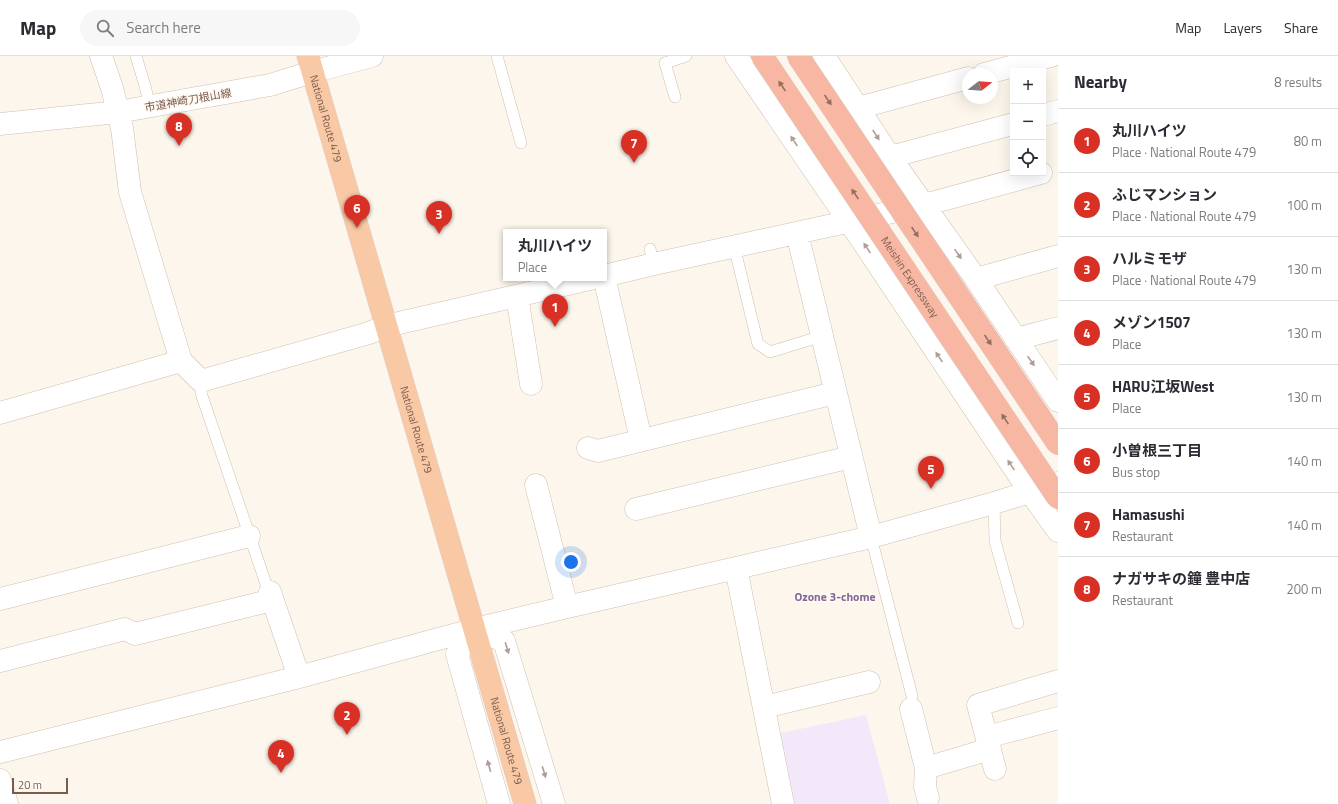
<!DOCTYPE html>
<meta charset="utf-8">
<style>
body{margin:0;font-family:"Titillium Web","Noto Sans JP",sans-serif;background:#f7f7f7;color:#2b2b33}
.controls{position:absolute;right:12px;top:12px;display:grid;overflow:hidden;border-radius:0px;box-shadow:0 4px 16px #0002}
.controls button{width:36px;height:36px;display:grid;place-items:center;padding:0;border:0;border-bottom:1px solid #e1e1e2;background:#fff;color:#2b2b33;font:20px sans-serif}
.compass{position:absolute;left:962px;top:12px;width:36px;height:36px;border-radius:50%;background:#fff;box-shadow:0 4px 16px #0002;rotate:73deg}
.scale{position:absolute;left:12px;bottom:10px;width:56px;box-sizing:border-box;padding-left:4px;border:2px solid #7a5c4d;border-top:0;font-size:11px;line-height:14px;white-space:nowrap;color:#7a5c4d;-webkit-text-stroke:3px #fffaf3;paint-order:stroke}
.you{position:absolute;left:571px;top:506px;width:14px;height:14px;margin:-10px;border:3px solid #fff;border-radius:50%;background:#1a73e8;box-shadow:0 0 0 6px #1a73e833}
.badge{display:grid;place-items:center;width:26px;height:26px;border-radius:50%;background:#d93025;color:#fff;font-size:13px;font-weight:700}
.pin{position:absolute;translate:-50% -33px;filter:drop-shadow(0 1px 2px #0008)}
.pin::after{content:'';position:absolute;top:21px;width:14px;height:12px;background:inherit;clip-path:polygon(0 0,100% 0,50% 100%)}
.popup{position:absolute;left:503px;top:173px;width:104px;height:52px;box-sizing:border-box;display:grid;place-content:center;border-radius:0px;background:#fff;filter:drop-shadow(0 1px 3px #0005);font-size:13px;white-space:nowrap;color:#7c7c81}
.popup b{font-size:15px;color:#2b2b33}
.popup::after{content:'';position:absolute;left:50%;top:100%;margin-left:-8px;border:8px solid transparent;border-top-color:#fff}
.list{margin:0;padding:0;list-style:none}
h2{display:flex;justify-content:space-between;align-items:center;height:52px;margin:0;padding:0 16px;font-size:17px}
h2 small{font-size:13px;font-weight:400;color:#7c7c81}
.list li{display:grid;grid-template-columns:26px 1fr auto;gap:12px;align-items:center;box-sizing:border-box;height:64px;padding:0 16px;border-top:1px solid #e1e1e2}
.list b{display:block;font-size:15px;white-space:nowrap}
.list p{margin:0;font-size:13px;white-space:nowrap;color:#7c7c81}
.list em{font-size:13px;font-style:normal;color:#7c7c81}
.icon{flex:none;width:22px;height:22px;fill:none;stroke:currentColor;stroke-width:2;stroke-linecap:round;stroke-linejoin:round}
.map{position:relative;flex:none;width:1058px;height:748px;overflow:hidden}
header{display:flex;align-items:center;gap:24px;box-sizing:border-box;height:56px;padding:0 20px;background:#fff;border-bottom:1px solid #e1e1e2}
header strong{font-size:19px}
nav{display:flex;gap:22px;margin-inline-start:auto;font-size:14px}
.search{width:280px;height:36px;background:#f7f7f7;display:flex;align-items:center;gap:10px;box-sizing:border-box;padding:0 14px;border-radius:22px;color:#7c7c81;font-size:15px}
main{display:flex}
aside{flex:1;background:#fff}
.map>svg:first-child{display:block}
.education{fill:#f3e8fa}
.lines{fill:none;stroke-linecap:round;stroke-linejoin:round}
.service-casing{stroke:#d1beb0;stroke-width:12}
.minor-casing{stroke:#d1beb0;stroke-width:23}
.tertiary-casing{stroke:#d1beb0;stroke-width:23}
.trunk-casing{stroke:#dad1cd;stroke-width:23}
.service{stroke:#fff;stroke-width:11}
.minor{stroke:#fff;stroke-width:22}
.tertiary{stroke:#fff;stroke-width:22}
.trunk{stroke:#f9c8a4;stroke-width:22}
.motorway-bridge-casing{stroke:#dad1cd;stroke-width:23;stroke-linecap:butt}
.motorway-bridge{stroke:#f7b7a3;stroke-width:22}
.oneway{fill:#936e5e}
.oneway2{fill:#af9d94}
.labels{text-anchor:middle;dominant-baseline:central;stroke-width:3;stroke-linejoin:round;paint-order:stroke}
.street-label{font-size:11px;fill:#7a5c4d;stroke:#fffaf3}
.neighbourhood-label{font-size:12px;font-weight:bold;fill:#846695;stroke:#fffaf3}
</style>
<header>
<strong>Map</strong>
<div class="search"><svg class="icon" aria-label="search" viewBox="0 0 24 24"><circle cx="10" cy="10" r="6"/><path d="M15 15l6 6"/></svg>Search here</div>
<nav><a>Map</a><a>Layers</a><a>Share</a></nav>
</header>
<main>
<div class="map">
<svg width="1058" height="748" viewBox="0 0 1058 748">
<rect width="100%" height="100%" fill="#fdf6ec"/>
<!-- education -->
<path class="education" d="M 866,659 L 890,748 L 788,748 L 776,678 Z"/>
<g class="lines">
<!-- service casing -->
<g class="service-casing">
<path id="service" d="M 136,0 L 145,30 L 150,51
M 497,0 L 521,87
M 675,41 L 665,7 L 686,0
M 734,190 L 758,288 L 770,296 L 822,280
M 650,193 L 654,208
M 201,325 L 201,337 L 266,528 L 270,536
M 994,447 L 995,485 L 1018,567
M 871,481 L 912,640"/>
</g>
<!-- minor casing -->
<g class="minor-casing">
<path id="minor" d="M 101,0 L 112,32 L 122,72 L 130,136 L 181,305
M 736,0 L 849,165 L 1030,436 L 1058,475
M 824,0 L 890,101 L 976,223 L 1058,345
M 984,18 L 1051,0
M 858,52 L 968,22
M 1043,59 L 1058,55
M 890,101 L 1013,68
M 797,177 L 871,481
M 604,220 L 654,208 L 924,149 L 1041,117
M 604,220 L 641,384
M 976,223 L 1058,200
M 517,240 L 531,328
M 1016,283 L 1058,272
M 0,357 L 181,305 L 201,325 L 369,277 L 386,270 L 594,222
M 588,392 L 598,395 L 835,337
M 536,429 L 567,551
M 636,453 L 851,401
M 736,512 L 783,748
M 270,536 L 299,621
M 0,543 L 249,480
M 0,605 L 125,573 L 135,578 L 260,547
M 764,651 L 869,626
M 911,653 L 926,712 L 925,731 L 928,742
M 987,681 L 1058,662
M 0,696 L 299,621 L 475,573 L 567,551 L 871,481 L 994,447 L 1058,427
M 926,712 L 990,693
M 995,713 L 978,649 L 1058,625
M 0,724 L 7,748
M 499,748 L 457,598 L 475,573 L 504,585 L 554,748"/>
</g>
<!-- tertiary casing -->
<g class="tertiary-casing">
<path id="tertiary" d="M 0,68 L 118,56 L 270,29 L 312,16 L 372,0"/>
</g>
<!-- trunk casing -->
<g class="trunk-casing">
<g id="trunk">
<path id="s1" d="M 308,0 L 525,748"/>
</g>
</g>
<!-- service -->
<use href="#service" class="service"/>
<!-- minor -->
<use href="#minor" class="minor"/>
<!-- tertiary -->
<use href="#tertiary" class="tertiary"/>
<!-- trunk -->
<use href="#trunk" class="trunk"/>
<!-- motorway-bridge casing -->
<g class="motorway-bridge-casing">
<g id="motorway-bridge">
<path id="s2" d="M 762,0 L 1058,442"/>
<path d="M 798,0 L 1058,388"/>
</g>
</g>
<!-- motorway-bridge -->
<use href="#motorway-bridge" class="motorway-bridge"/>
</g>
<!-- one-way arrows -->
<defs><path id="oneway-solid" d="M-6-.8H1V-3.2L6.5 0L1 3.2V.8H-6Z"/></defs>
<g class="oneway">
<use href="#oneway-solid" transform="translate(782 30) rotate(-124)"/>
<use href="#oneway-solid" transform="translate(828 44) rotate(56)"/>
<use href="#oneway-solid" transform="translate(855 138) rotate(-124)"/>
<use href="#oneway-solid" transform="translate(915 176) rotate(56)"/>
<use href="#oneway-solid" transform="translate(988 284) rotate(56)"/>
<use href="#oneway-solid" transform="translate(1005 363) rotate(-124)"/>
</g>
<g class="oneway2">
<use href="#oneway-solid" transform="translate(876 79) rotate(57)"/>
<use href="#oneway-solid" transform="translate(794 85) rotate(-124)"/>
<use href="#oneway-solid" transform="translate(867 192) rotate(-124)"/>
<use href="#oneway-solid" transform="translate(958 198) rotate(55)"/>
<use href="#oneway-solid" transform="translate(939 301) rotate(-124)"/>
<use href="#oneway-solid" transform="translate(1031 305) rotate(55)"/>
<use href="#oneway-solid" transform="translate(1011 409) rotate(-124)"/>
<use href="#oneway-solid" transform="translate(507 592) rotate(73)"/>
<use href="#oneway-solid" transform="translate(489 710) rotate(-106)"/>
<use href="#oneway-solid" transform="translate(544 716) rotate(73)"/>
</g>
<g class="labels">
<!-- street labels -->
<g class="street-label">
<text transform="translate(188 44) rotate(-10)">市道神崎刀根山線</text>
<text stroke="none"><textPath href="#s1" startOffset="65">National Route 479</textPath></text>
<text stroke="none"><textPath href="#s2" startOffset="266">Meishin Expressway</textPath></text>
<text stroke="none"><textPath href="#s1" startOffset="389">National Route 479</textPath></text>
<text stroke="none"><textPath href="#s1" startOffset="713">National Route 479</textPath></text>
</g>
<!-- neighbourhood labels -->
<g class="neighbourhood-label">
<text x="835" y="540">Ozone 3-chome</text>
</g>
</g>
</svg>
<div class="controls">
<button>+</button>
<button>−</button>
<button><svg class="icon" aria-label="locate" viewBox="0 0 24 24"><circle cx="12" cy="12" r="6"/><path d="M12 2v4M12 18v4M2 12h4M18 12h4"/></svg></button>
</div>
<svg class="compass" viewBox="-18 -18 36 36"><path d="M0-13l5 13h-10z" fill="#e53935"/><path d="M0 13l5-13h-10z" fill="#7c7c81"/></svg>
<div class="scale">20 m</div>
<div class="you"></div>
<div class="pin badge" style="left:555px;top:271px">1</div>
<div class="popup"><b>丸川ハイツ</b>Place</div>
<div class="pin badge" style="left:347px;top:679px">2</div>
<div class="pin badge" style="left:439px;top:178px">3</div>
<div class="pin badge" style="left:281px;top:717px">4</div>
<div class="pin badge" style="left:931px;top:433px">5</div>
<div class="pin badge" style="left:357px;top:172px">6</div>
<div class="pin badge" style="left:634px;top:107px">7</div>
<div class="pin badge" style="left:179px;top:90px">8</div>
</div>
<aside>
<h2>Nearby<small>8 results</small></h2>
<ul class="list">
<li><span class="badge">1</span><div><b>丸川ハイツ</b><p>Place · National Route 479</p></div><em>80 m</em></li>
<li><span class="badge">2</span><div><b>ふじマンション</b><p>Place · National Route 479</p></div><em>100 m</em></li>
<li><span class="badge">3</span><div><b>ハルミモザ</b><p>Place · National Route 479</p></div><em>130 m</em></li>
<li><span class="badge">4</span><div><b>メゾン1507</b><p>Place</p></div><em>130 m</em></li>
<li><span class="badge">5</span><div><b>HARU江坂West</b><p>Place</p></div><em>130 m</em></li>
<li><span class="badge">6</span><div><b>小曽根三丁目</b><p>Bus stop</p></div><em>140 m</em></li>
<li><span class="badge">7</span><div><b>Hamasushi</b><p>Restaurant</p></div><em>140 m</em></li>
<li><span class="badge">8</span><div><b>ナガサキの鐘 豊中店</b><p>Restaurant</p></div><em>200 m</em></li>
</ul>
</aside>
</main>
